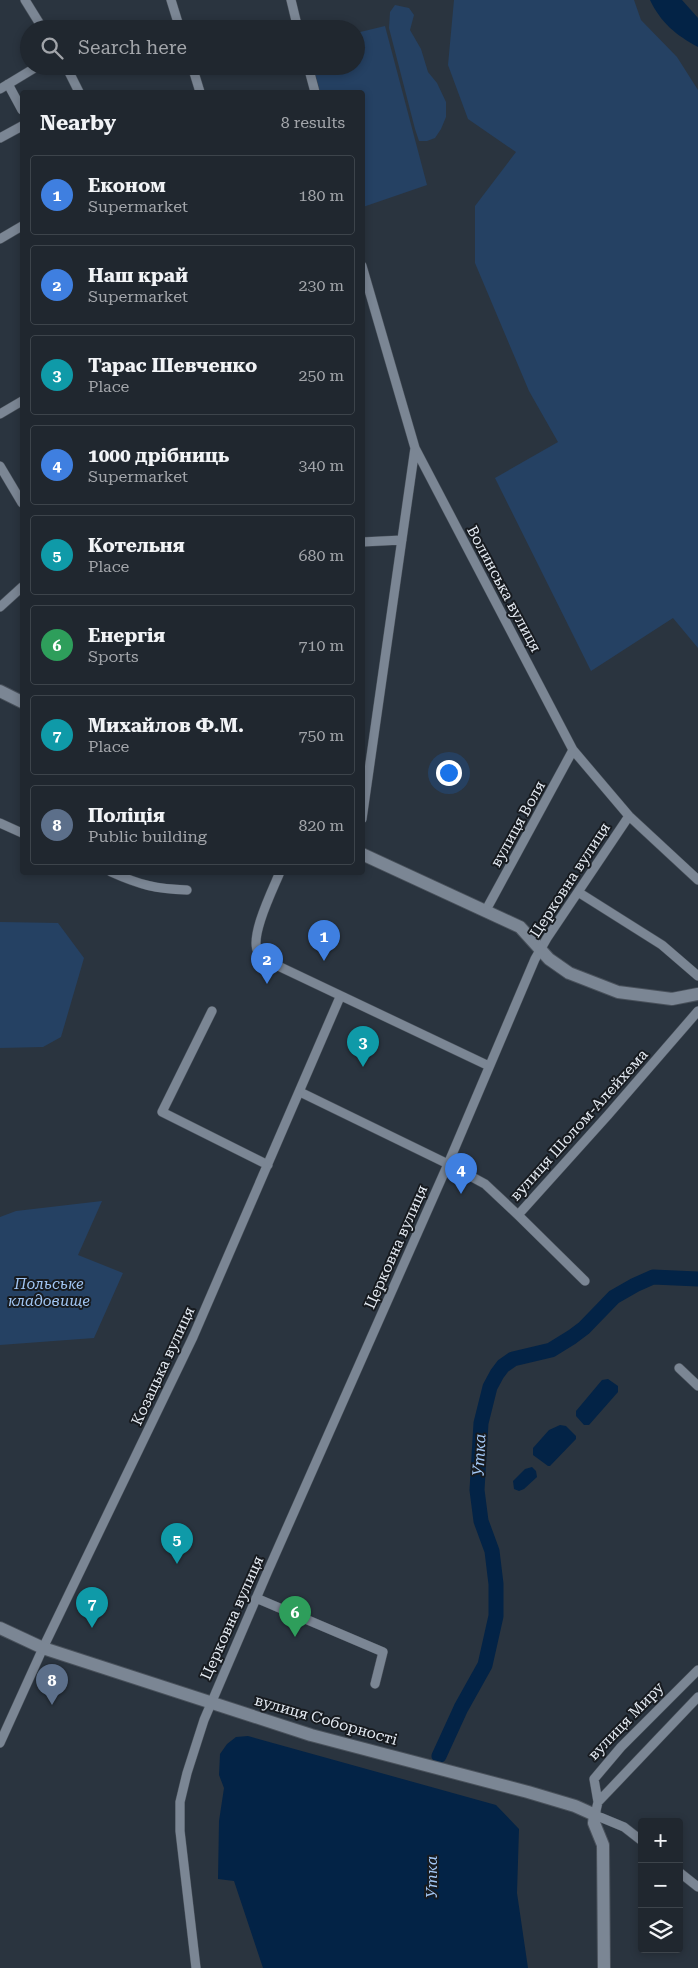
<!DOCTYPE html>
<meta charset="utf-8">
<style>
body{margin:0;font-family:"Roboto Serif",serif;background:#2d333b;color:#f1f3f6}
.controls{position:absolute;right:15px;bottom:15px;display:grid;overflow:hidden;border-radius:5px;box-shadow:0 2px 8px #0003}
.controls button{width:45px;height:45px;display:grid;place-items:center;padding:0;border:0;border-bottom:1px solid #3d444b;background:#20272f;color:#f1f3f6;font:25px sans-serif}
.you{position:absolute;left:448px;top:772px;width:18px;height:18px;margin:-12px;border:4px solid #fff;border-radius:50%;background:#1a73e8;box-shadow:0 0 0 8px #1a73e833}
.badge{display:grid;place-items:center;width:32px;height:32px;border-radius:50%;background:#0b8043;color:#fff;font-size:16px;font-weight:700}
.pin{position:absolute;translate:-50% -41px;filter:drop-shadow(0 1px 2px #0008)}
.pin::after{content:'';position:absolute;top:26px;width:18px;height:15px;background:inherit;clip-path:polygon(0 0,100% 0,50% 100%)}
.list{margin:0;padding:0;list-style:none}
h2{display:flex;justify-content:space-between;align-items:center;height:65px;margin:0;padding:0 20px;font-size:21px}
h2 small{font-size:16px;font-weight:400;color:#a2a5aa}
.list li{display:grid;grid-template-columns:32px 1fr auto;gap:15px;align-items:center;box-sizing:border-box;height:80px;margin:0 10px 10px;padding:0 10px;border:1px solid #3d444b;border-radius:5px}
.list b{display:block;font-size:19px;white-space:nowrap}
.list p{margin:0;font-size:16px;white-space:nowrap;color:#a2a5aa}
.list em{font-size:16px;font-style:normal;color:#a2a5aa}
.icon{flex:none;width:28px;height:28px;fill:none;stroke:currentColor;stroke-width:2;stroke-linecap:round;stroke-linejoin:round}
.map{position:relative;flex:none;width:698px;height:1968px;overflow:hidden}
.search{position:absolute;background:#20272f;box-shadow:0 2px 8px #0003;left:20px;top:20px;width:345px;height:55px;display:flex;align-items:center;gap:12px;box-sizing:border-box;padding:0 18px;border-radius:28px;color:#a2a5aa;font-size:19px}
.panel{position:absolute;background:#20272f;box-shadow:0 2px 8px #0003;left:20px;top:90px;width:345px;height:785px;border-radius:5px}
.map>svg:first-child{display:block}
.green{fill:#254163}
.water{fill:#032346}
.lines{fill:none;stroke-linecap:round;stroke-linejoin:round}
.river{stroke:#032346;stroke-width:15}
.minor-casing{stroke:#49515b;stroke-width:10}
.secondary-casing{stroke:#49515b;stroke-width:14}
.minor{stroke:#7b8694;stroke-width:9}
.secondary{stroke:#7b8694;stroke-width:12}
.labels{text-anchor:middle;dominant-baseline:central;stroke-width:4;stroke-linejoin:round;paint-order:stroke}
.street-label{font-size:15px;fill:#e4eaf2;stroke:#171b20}
.park-label{font-size:15px;font-style:italic;fill:#a1c5f2;stroke:#171b20}
.water-label{font-size:16px;font-style:italic;fill:#a2c6f3;stroke:#171b20}
</style>
<div class="map">
<svg width="698" height="1968" viewBox="0 0 698 1968">
<rect width="100%" height="100%" fill="#2a343f"/>
<!-- green -->
<path class="green" d="M 454,0 L 634,0 L 641,20 L 677,57 L 698,90 L 698,648 L 673,618 L 591,671 L 495,478 L 558,442 L 529,391 L 475,263 L 475,206 L 516,152 L 468,119 L 448,65 Z
M 395,5 L 409,8 L 414,15 L 410,30 L 421,49 L 428,72 L 437,83 L 446,102 L 446,117 L 441,129 L 435,138 L 427,141 L 419,141 L 415,129 L 389,28 L 390,12 Z
M 385,26 L 427,185 L 363,207 L 362,92 L 320,92 L 313,66 L 356,66 L 356,33 Z
M 0,922 L 58,923 L 84,958 L 61,1037 L 43,1047 L 0,1048 Z
M 102,1201 L 78,1255 L 123,1273 L 94,1338 L 0,1345 L 0,1217 L 16,1211 Z"/>
<!-- water -->
<path class="water" d="M 650,0 L 682,0 L 698,18 L 698,47 C 676,35 661,23 650,0 Z
M 608,1379 L 618,1386 L 618,1392 L 589,1425 L 584,1425 L 576,1416 L 576,1411 L 602,1380 Z
M 560,1425 L 566,1426 L 576,1436 L 576,1439 L 550,1466 L 548,1466 L 533,1455 L 533,1448 L 549,1430 Z
M 532,1467 L 536,1471 L 537,1477 L 524,1489 L 519,1491 L 514,1489 L 513,1481 L 525,1469 Z
M 248,1736 L 496,1805 L 519,1829 L 517,1893 L 528,1968 L 263,1968 L 234,1881 L 218,1879 L 219,1821 L 224,1788 L 219,1775 L 220,1754 L 227,1744 L 236,1737 Z"/>
<g class="lines">
<!-- river -->
<path class="river" d="M 439,1756 L 461,1708 L 485,1665 L 496,1616 L 496,1584 L 492,1551 L 481,1521 L 477,1490 L 481,1423 L 490,1387 L 497,1374 L 503,1366 L 513,1359 L 551,1350 L 572,1337 L 584,1328 L 614,1297 L 635,1285 L 653,1277 L 698,1279"/>
<!-- minor casing -->
<g class="minor-casing">
<path id="minor" d="M 25,0 L 43,29
M 171,0 L 180,29
M 291,0 L 298,29
M 66,66 L 79,92
M 192,66 L 200,92
M 308,66 L 315,92
M 8,84 L 22,110
M 0,89 L 38,66
M 0,138 L 22,126
M 0,239 L 22,226
M 362,266 L 415,448 L 573,750 L 629,816 L 698,880
M 0,414 L 22,401
M 0,466 L 22,503
M 362,542 L 402,540
M 0,607 L 22,587
M 362,819 L 415,448
M 0,823 L 22,833
M 111,872 C 140,885 156,889 187,890
M 280,872 C 273,889 249,937 258,952 C 261,957 268,961 274,964 L 489,1066
M 578,892 L 662,945 L 698,976
M 486,910 L 573,750
M 212,1011 L 162,1112 L 268,1165
M 300,1092 L 448,1164 L 485,1184 L 518,1215 L 608,1115 L 698,1011
M 518,1215 L 585,1281
M 679,1368 L 698,1386
M 256,1598 L 383,1652 L 375,1684
M 0,1743 L 43,1648 L 193,1337 L 340,997
M 598,1802 L 698,1697
M 642,1841 L 624,1827 L 595,1815 L 598,1802 L 594,1779 L 621,1747 L 698,1670
M 679,1872 L 698,1887
M 196,1968 L 180,1831 L 180,1802 L 187,1773 L 204,1720 L 267,1573 L 448,1164 L 535,959 L 547,938 L 629,816"/>
</g>
<!-- secondary casing -->
<g class="secondary-casing">
<path id="secondary" d="M 0,691 L 22,702
M 362,854 L 520,927 L 549,959 L 569,973 L 618,992 L 672,999 L 698,994
M 0,1628 L 43,1648 L 311,1735 L 528,1792 L 575,1806 L 595,1815 L 594,1823 L 603,1845 L 604,1968"/>
</g>
<!-- minor -->
<use href="#minor" class="minor"/>
<!-- secondary -->
<use href="#secondary" class="secondary"/>
</g>
<g class="labels">
<!-- street labels -->
<g class="street-label">
<text transform="translate(504 589) rotate(62)">Волинська вулиця</text>
<text transform="translate(518 824) rotate(-61)">вулиця Воля</text>
<text transform="translate(570 880) rotate(-57)">Церковна вулиця</text>
<text transform="translate(579 1125) rotate(-48)">вулиця Шолом-Алейхема</text>
<text transform="translate(396 1247) rotate(-66)">Церковна вулиця</text>
<text transform="translate(163 1366) rotate(-65)">Козацька вулиця</text>
<text transform="translate(232 1618) rotate(-66)">Церковна вулиця</text>
<text transform="translate(326 1720) rotate(16)">вулиця Соборності</text>
<text transform="translate(626 1721) rotate(-46)">вулиця Миру</text>
</g>
<!-- park labels -->
<g class="park-label">
<text x="49" y="1284">Польське<tspan x="49" dy="17">кладовище</tspan></text>
</g>
<!-- water labels -->
<g class="water-label">
<text transform="translate(479 1455) rotate(-87)">Утка</text>
<text transform="translate(431 1877) rotate(-90)">Утка</text>
</g>
</g>
</svg>
<div class="controls">
<button>+</button>
<button>−</button>
<button><svg class="icon" aria-label="layers" viewBox="0 0 24 24"><path d="M12 4l9 5-9 5-9-5zM3 14l9 5 9-5"/></svg></button>
</div>
<div class="you"></div>
<div class="pin badge" style="left:324px;top:961px;background:#3f7fe0">1</div>
<div class="pin badge" style="left:267px;top:984px;background:#3f7fe0">2</div>
<div class="pin badge" style="left:363px;top:1067px;background:#0f9aa8">3</div>
<div class="pin badge" style="left:461px;top:1194px;background:#3f7fe0">4</div>
<div class="pin badge" style="left:177px;top:1564px;background:#0f9aa8">5</div>
<div class="pin badge" style="left:295px;top:1637px;background:#2e9e5b">6</div>
<div class="pin badge" style="left:92px;top:1628px;background:#0f9aa8">7</div>
<div class="pin badge" style="left:52px;top:1705px;background:#5c6f8a">8</div>
<div class="search"><svg class="icon" aria-label="search" viewBox="0 0 24 24"><circle cx="10" cy="10" r="6"/><path d="M15 15l6 6"/></svg>Search here</div>
<section class="panel">
<h2>Nearby<small>8 results</small></h2>
<ul class="list">
<li><span class="badge" style="background:#3f7fe0">1</span><div><b>Економ</b><p>Supermarket</p></div><em>180 m</em></li>
<li><span class="badge" style="background:#3f7fe0">2</span><div><b>Наш край</b><p>Supermarket</p></div><em>230 m</em></li>
<li><span class="badge" style="background:#0f9aa8">3</span><div><b>Тарас Шевченко</b><p>Place</p></div><em>250 m</em></li>
<li><span class="badge" style="background:#3f7fe0">4</span><div><b>1000 дрібниць</b><p>Supermarket</p></div><em>340 m</em></li>
<li><span class="badge" style="background:#0f9aa8">5</span><div><b>Котельня</b><p>Place</p></div><em>680 m</em></li>
<li><span class="badge" style="background:#2e9e5b">6</span><div><b>Енергія</b><p>Sports</p></div><em>710 m</em></li>
<li><span class="badge" style="background:#0f9aa8">7</span><div><b>Михайлов Ф.М.</b><p>Place</p></div><em>750 m</em></li>
<li><span class="badge" style="background:#5c6f8a">8</span><div><b>Поліція</b><p>Public building</p></div><em>820 m</em></li>
</ul>
</section>
</div>
